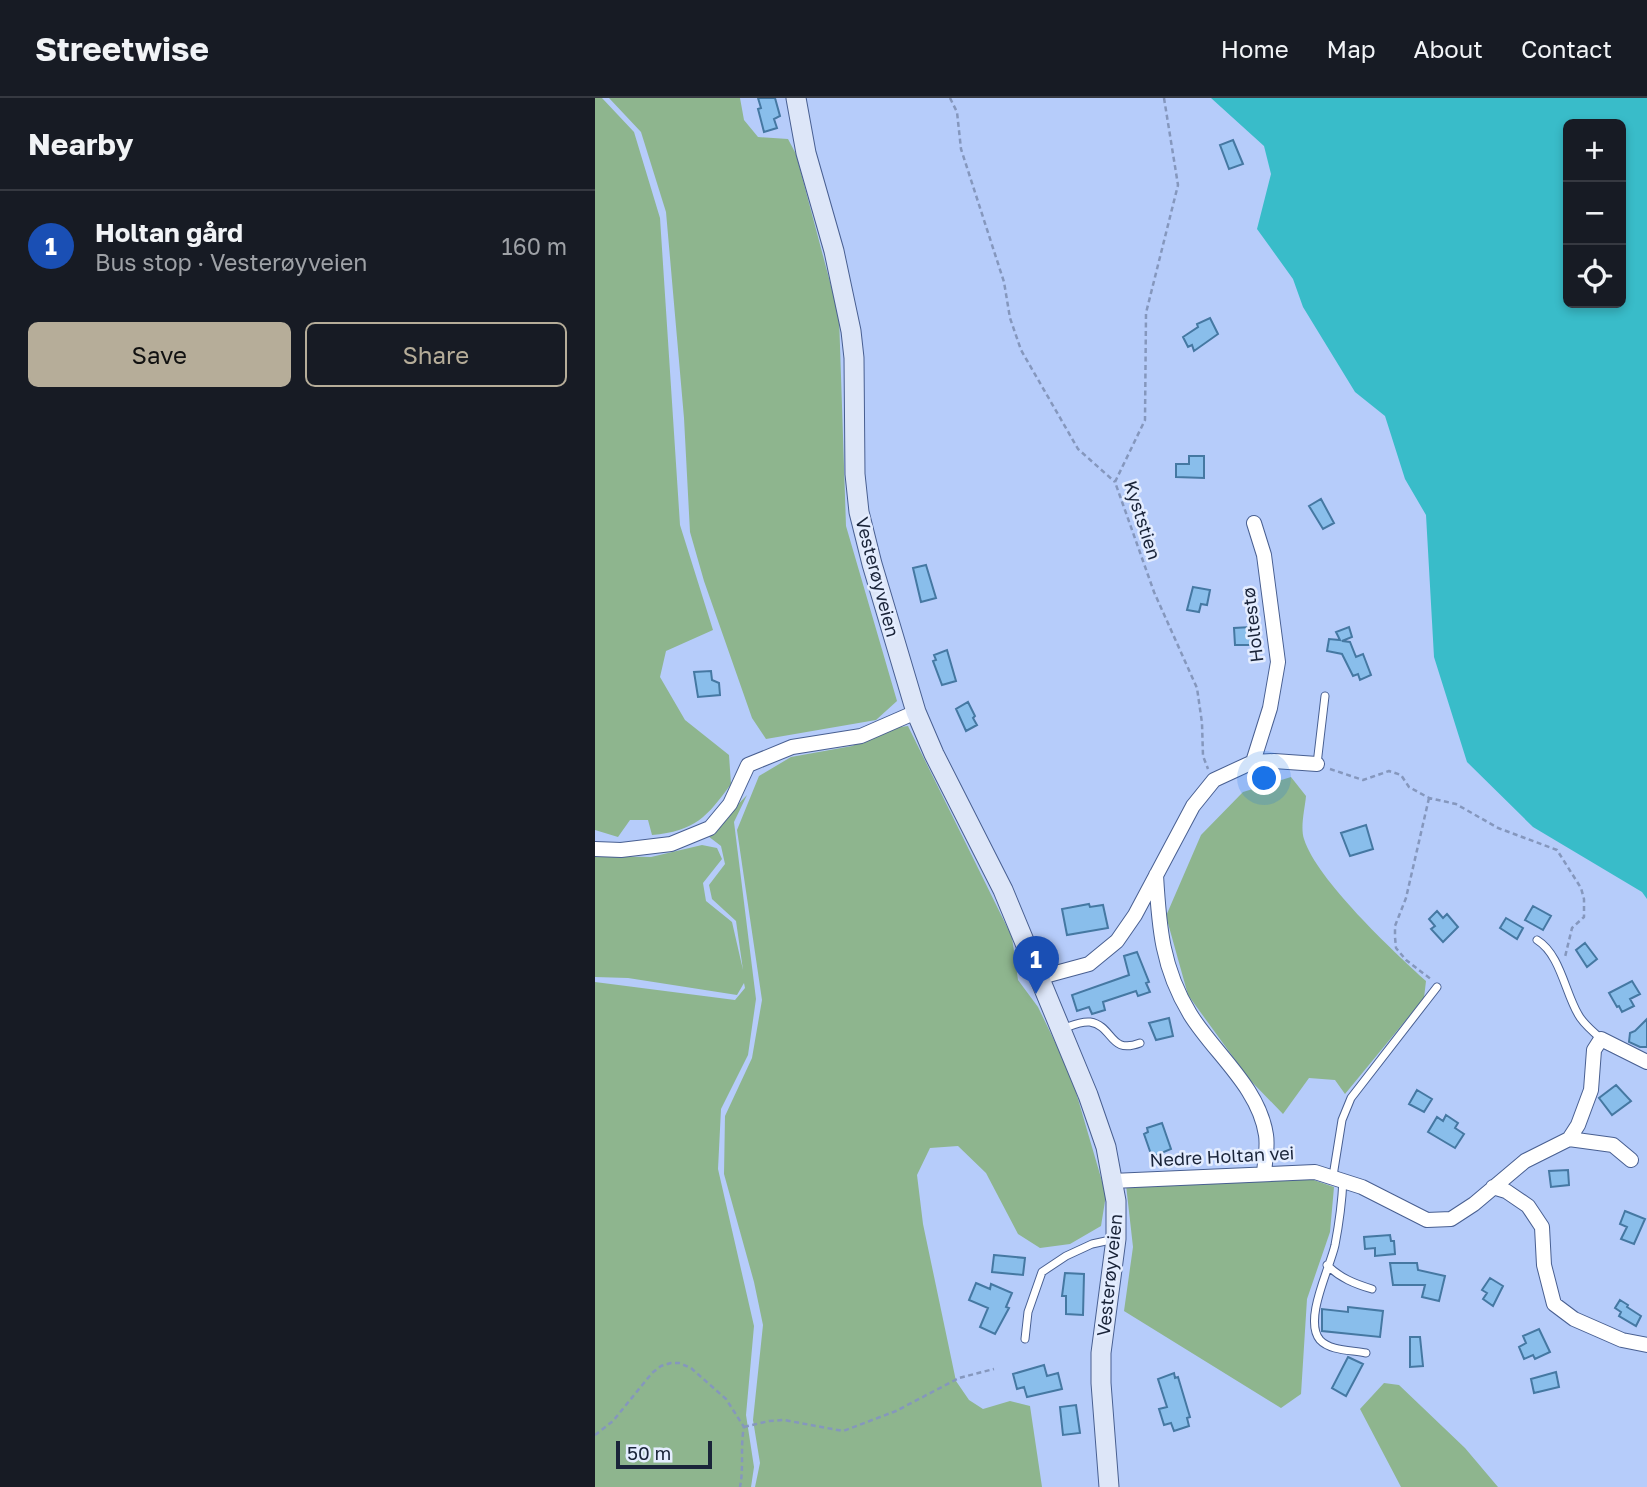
<!DOCTYPE html>
<meta charset="utf-8">
<style>
body{margin:0;font-family:"Golos Text",sans-serif;background:#242831;color:#f1f3f6}
.controls{position:absolute;right:21px;top:21px;display:grid;overflow:hidden;border-radius:10px;box-shadow:0 4px 10px #0003}
.controls button{width:63px;height:63px;display:grid;place-items:center;padding:0;border:0;border-bottom:2px solid #363941;background:#171b24;color:#f1f3f6;font:35px sans-serif}
.scale{position:absolute;left:21px;bottom:18px;width:96px;box-sizing:border-box;padding-left:7px;border:4px solid #1a2439;border-top:0;font-size:19px;line-height:24px;white-space:nowrap;color:#1a2439;-webkit-text-stroke:5px #e4edff;paint-order:stroke}
.you{position:absolute;left:670px;top:681px;width:24px;height:24px;margin:-18px;border:5px solid #fff;border-radius:50%;background:#1a73e8;box-shadow:0 0 0 10px #1a73e833}
.badge{display:grid;place-items:center;width:46px;height:46px;border-radius:50%;background:#b6ad99;color:#fff;font-size:23px;font-weight:700}
.pin{position:absolute;translate:-50% -58px;filter:drop-shadow(0 2px 4px #0008)}
.pin::after{content:'';position:absolute;top:37px;width:24px;height:21px;background:inherit;clip-path:polygon(0 0,100% 0,50% 100%)}
.list{margin:0;padding:0;list-style:none}
h2{display:flex;justify-content:space-between;align-items:center;height:91px;margin:0;padding:0 28px;font-size:30px}
h2 small{font-size:23px;font-weight:400;color:#9ea1a6}
.list li{display:grid;grid-template-columns:46px 1fr auto;gap:21px;align-items:center;box-sizing:border-box;height:112px;padding:0 28px;border-top:2px solid #363941}
.list b{display:block;font-size:26px;white-space:nowrap}
.list p{margin:0;font-size:23px;white-space:nowrap;color:#9ea1a6}
.list em{font-size:23px;font-style:normal;color:#9ea1a6}
.actions{display:flex;gap:14px;padding:21px 28px}
.actions a{flex:1;padding:16px 0;border:2px solid #b6ad99;border-radius:10px;text-align:center;font-size:24px;color:#b6ad99}
.actions .main{background:#b6ad99;color:#111}
.icon{flex:none;width:38px;height:38px;fill:none;stroke:currentColor;stroke-width:2;stroke-linecap:round;stroke-linejoin:round}
.map{position:relative;flex:none;width:1052px;height:1389px;overflow:hidden}
header{display:flex;align-items:center;gap:42px;box-sizing:border-box;height:98px;padding:0 35px;background:#171b24;border-bottom:2px solid #363941}
header strong{font-size:33px}
nav{display:flex;gap:38px;margin-inline-start:auto;font-size:24px}
main{display:flex}
aside{flex:1;background:#171b24}
.map>svg:first-child{display:block}
.green{fill:#8eb58e}
.water{fill:#39bcc9;fill-rule:evenodd}
.building{fill:#89beeb;stroke:#4578a2;stroke-width:2}
.lines{fill:none;stroke-linecap:round;stroke-linejoin:round}
.lane-casing{stroke:#485f91;stroke-width:9}
.street-casing{stroke:#485f91;stroke-width:16}
.secondary-casing{stroke:#485f91;stroke-width:21}
.path{stroke:#8597bd;stroke-width:2.5;stroke-dasharray:5 3.5;stroke-linecap:butt}
.lane{stroke:#fff;stroke-width:7}
.street{stroke:#fff;stroke-width:14}
.secondary{stroke:#dde6f8;stroke-width:19}
.labels{text-anchor:middle;dominant-baseline:central;stroke-width:5;stroke-linejoin:round;paint-order:stroke}
.street-label{font-size:18px;fill:#1a2439;stroke:#e4edff}
</style>
<header>
<strong>Streetwise</strong>
<nav><a>Home</a><a>Map</a><a>About</a><a>Contact</a></nav>
</header>
<main>
<aside>
<h2>Nearby<small></small></h2>
<ul class="list">
<li><span class="badge" style="background:#1a4fb4">1</span><div><b>Holtan gård</b><p>Bus stop · Vesterøyveien</p></div><em>160 m</em></li>
</ul>
<div class="actions"><a class="main">Save</a><a>Share</a></div>
</aside>
<div class="map">
<svg width="1052" height="1389" viewBox="0 0 1052 1389">
<rect width="100%" height="100%" fill="#b6ccfa"/>
<!-- green -->
<path class="green" d="M 0,0 L 7,0 L 39,34 L 65,120 L 85,427 L 118,532 L 71,553 L 65,579 L 90,622 L 134,657 L 136,686 C 112,719 100,733 57,737 L 53,722 L 35,722 L 23,739 L 0,732 Z
M 14,0 L 145,0 L 149,22 L 163,39 L 193,41 L 201,56 L 244,218 L 251,428 L 302,603 L 281,622 L 171,641 L 157,620 L 109,483 L 95,434 L 89,320 L 71,114 L 46,34 Z
M 313,628 L 417,839 L 423,882 L 443,909 L 476,977 L 511,1097 L 506,1128 L 475,1146 L 445,1150 L 423,1136 L 391,1075 L 363,1048 L 335,1050 L 322,1077 L 328,1126 L 361,1283 L 374,1302 L 388,1311 L 415,1303 L 435,1308 L 447,1389 L 160,1389 L 165,1365 L 158,1322 L 168,1227 L 159,1184 L 129,1076 L 130,1018 L 157,960 L 167,902 L 142,732 L 164,678 L 196,659 L 257,648 L 297,630 Z
M 696,679 L 711,698 C 710,710 705,729 709,741 C 722,782 798,853 831,883 L 829,900 L 750,996 L 740,982 L 714,980 L 688,1016 L 654,981 L 593,897 L 571,818 L 606,737 L 648,694 Z
M 152,697 L 139,724 L 161,901 L 153,957 L 126,1011 L 123,1071 L 159,1228 L 151,1317 L 159,1369 L 156,1389 L 0,1389 L 0,884 L 140,902 L 150,890 L 149,885 L 142,897 L 33,880 L 0,879 L 0,758 L 56,759 L 107,747 L 122,750 L 127,761 L 108,785 L 111,803 L 137,824 L 148,872 L 141,823 L 117,801 L 114,787 L 130,766 L 126,748 L 113,738 Z
M 713,1080 L 739,1089 L 735,1134 L 712,1201 L 706,1296 L 686,1310 L 529,1213 L 538,1149 L 531,1087 Z
M 789,1285 L 804,1287 L 870,1350 L 903,1389 L 806,1389 L 765,1311 Z"/>
<!-- water -->
<path class="water" d="M 616,0 L 1052,0 L 1052,801 L 1047,794 L 938,729 L 872,664 L 839,559 L 831,417 L 810,381 L 790,318 L 760,294 L 708,209 L 698,181 L 662,131 L 676,76 L 669,48 ZM 973,26 L 1026,26 L 1026,205 L 973,205 Z"/>
<!-- building -->
<path class="building" d="M 163,0 L 180,0 L 185,18 L 179,21 L 182,30 L 169,34 L 163,11 L 166,10 Z
M 638,42 L 648,66 L 634,71 L 625,47 Z
M 615,220 L 623,236 L 599,253 L 597,247 L 593,249 L 588,239 L 603,229 L 602,226 Z
M 594,358 L 609,358 L 609,380 L 581,379 L 581,366 L 594,366 Z
M 726,401 L 739,425 L 728,431 L 714,408 Z
M 331,467 L 341,500 L 326,504 L 318,470 Z
M 598,489 L 615,492 L 612,507 L 606,506 L 604,514 L 592,512 Z
M 656,529 L 657,547 L 640,547 L 639,530 Z
M 754,529 L 757,539 L 747,543 L 755,544 L 761,559 L 768,556 L 776,577 L 765,582 L 763,576 L 758,578 L 747,556 L 732,553 L 734,541 L 745,542 L 741,534 Z
M 352,552 L 361,583 L 347,587 L 338,563 L 341,562 L 339,557 Z
M 116,573 L 117,582 L 124,585 L 125,597 L 103,599 L 99,574 Z
M 373,604 L 380,618 L 378,620 L 382,627 L 371,633 L 361,611 Z
M 771,727 L 778,751 L 755,758 L 746,735 Z
M 494,806 L 495,809 L 508,807 L 513,830 L 472,837 L 467,811 Z
M 938,808 L 956,818 L 948,832 L 930,822 Z
M 842,813 L 848,820 L 852,816 L 863,829 L 848,844 L 836,831 L 840,828 L 834,821 Z
M 911,820 L 928,830 L 922,841 L 905,830 Z
M 990,845 L 1002,861 L 992,869 L 981,852 Z
M 542,854 L 554,884 L 551,885 L 555,894 L 543,898 L 541,893 L 508,904 L 510,912 L 497,916 L 494,909 L 482,913 L 477,897 L 534,877 L 529,858 Z
M 1037,883 L 1045,896 L 1035,901 L 1039,908 L 1027,914 L 1024,908 L 1022,909 L 1014,895 Z
M 574,920 L 578,938 L 561,942 L 554,925 Z
M 1052,921 L 1052,949 L 1045,949 L 1034,944 L 1035,935 L 1040,933 Z
M 1021,987 L 1036,1003 L 1017,1017 L 1004,1000 Z
M 822,992 L 837,1001 L 829,1014 L 814,1006 Z
M 851,1017 L 863,1025 L 860,1030 L 869,1036 L 860,1050 L 833,1034 L 842,1019 L 848,1023 Z
M 567,1025 L 576,1051 L 557,1059 L 549,1036 L 553,1034 L 552,1030 Z
M 973,1072 L 974,1087 L 956,1089 L 954,1073 Z
M 1030,1113 L 1050,1121 L 1039,1146 L 1026,1141 L 1032,1129 L 1025,1126 Z
M 795,1137 L 796,1143 L 799,1143 L 800,1156 L 780,1158 L 780,1150 L 770,1151 L 769,1139 Z
M 399,1157 L 430,1160 L 428,1177 L 397,1174 Z
M 795,1165 L 822,1165 L 823,1172 L 850,1178 L 844,1203 L 827,1199 L 830,1187 L 798,1187 Z
M 470,1175 L 489,1176 L 488,1217 L 471,1216 L 471,1198 L 467,1198 Z
M 895,1180 L 908,1188 L 898,1208 L 888,1201 L 892,1195 L 887,1192 Z
M 381,1185 L 395,1191 L 396,1186 L 417,1195 L 411,1209 L 414,1210 L 400,1236 L 385,1229 L 393,1210 L 374,1202 Z
M 1025,1202 L 1033,1207 L 1032,1209 L 1046,1218 L 1041,1228 L 1024,1218 L 1026,1214 L 1020,1210 Z
M 753,1209 L 788,1213 L 785,1239 L 727,1233 L 727,1211 L 753,1214 Z
M 944,1231 L 955,1254 L 940,1261 L 938,1257 L 929,1261 L 924,1249 L 931,1245 L 928,1238 Z
M 815,1239 L 825,1239 L 828,1268 L 815,1269 Z
M 753,1259 L 768,1266 L 751,1298 L 737,1290 Z
M 449,1267 L 452,1278 L 463,1275 L 467,1291 L 432,1299 L 429,1289 L 422,1291 L 418,1276 Z
M 961,1274 L 964,1289 L 939,1295 L 936,1281 Z
M 579,1275 L 580,1280 L 583,1279 L 595,1319 L 592,1320 L 594,1328 L 579,1333 L 576,1325 L 569,1327 L 564,1311 L 572,1309 L 563,1281 Z
M 481,1307 L 485,1335 L 468,1337 L 465,1309 Z"/>
<g class="lines">
<!-- lane casing -->
<g class="lane-casing">
<path id="lane" d="M 722,666 L 730,598
M 942,842 C 965,856 970,894 983,916 C 988,926 998,933 1006,941
M 467,931 C 476,928 485,923 495,924 C 519,928 514,957 545,945
M 738,1078 L 747,1022 L 756,1000 L 842,889
M 748,1082 C 747,1104 744,1126 740,1147 C 735,1170 708,1222 725,1242 C 735,1253 757,1252 771,1255
M 732,1167 C 745,1180 760,1186 777,1191
M 430,1241 L 433,1214 L 447,1174 L 471,1158 L 497,1146 L 520,1141"/>
</g>
<!-- street casing -->
<g class="street-casing">
<path id="street" d="M 658,664 L 675,610 L 683,564 L 669,457 L 659,425
M 0,751 L 26,752 L 76,746 L 115,730 L 135,706 L 153,667 L 197,649 L 266,638 L 321,614
M 561,777 C 564,829 567,870 595,916 C 619,955 664,989 671,1037 C 673,1049 670,1062 669,1075
M 446,879 L 494,866 L 522,843 L 540,817 L 598,708 L 619,682 L 658,664 L 679,663 L 722,666
M 974,1041 L 1018,1047 L 1036,1062
M 517,1083 L 720,1074 L 767,1089 L 832,1122 L 856,1121 L 879,1106 L 930,1063 L 974,1041 L 983,1027 L 996,992 L 999,952 L 1006,941 L 1052,964
M 898,1089 L 911,1093 L 933,1108 L 947,1129 L 949,1167 L 959,1206 L 979,1221 L 1027,1242 L 1052,1247"/>
</g>
<!-- secondary casing -->
<g class="secondary-casing">
<path id="secondary" d="M 201,0 L 211,55 L 239,153 L 256,233 L 259,260 L 260,376 L 264,414 L 277,466 L 321,614 L 339,656 L 408,792 L 493,997 L 511,1049 L 521,1103 L 521,1141 L 506,1255 L 506,1285 L 514,1389"/>
</g>
<!-- path -->
<path class="path" d="M 355,0 L 362,14 L 366,51 L 409,184 L 415,220 L 426,252 L 483,351 L 520,384
M 569,0 L 583,87 L 551,215 L 550,322 L 520,384 L 559,494 L 602,590 L 607,625 L 608,658 L 613,671
M 735,671 L 768,682 L 794,673 L 806,677 L 814,689 L 834,700 L 861,706 L 903,730 L 962,752 L 986,790 L 989,801 L 989,819 L 977,830 L 970,859
M 834,700 L 811,800 L 800,828 L 800,839 L 801,850 L 811,862 L 837,882
M 149,1329 L 174,1323 L 189,1322 L 248,1333 L 301,1313 L 364,1280 L 399,1271
M 0,1337 L 18,1323 L 57,1275 L 66,1268 L 76,1265 L 84,1265 L 96,1270 L 131,1301 L 149,1329 C 145,1349 149,1369 145,1389"/>
<!-- lane -->
<use href="#lane" class="lane"/>
<!-- street -->
<use href="#street" class="street"/>
<!-- secondary -->
<use href="#secondary" class="secondary"/>
</g>
<g class="labels">
<!-- street labels -->
<g class="street-label">
<text transform="translate(548 422) rotate(72)">Kyststien</text>
<text transform="translate(283 479) rotate(75)">Vesterøyveien</text>
<text transform="translate(657 527) rotate(-97)">Holtestø</text>
<text transform="translate(627 1058) rotate(-3)">Nedre Holtan vei</text>
<text transform="translate(514 1177) rotate(-84)">Vesterøyveien</text>
</g>
</g>
</svg>
<div class="controls">
<button>+</button>
<button>−</button>
<button><svg class="icon" aria-label="locate" viewBox="0 0 24 24"><circle cx="12" cy="12" r="6"/><path d="M12 2v4M12 18v4M2 12h4M18 12h4"/></svg></button>
</div>
<div class="scale">50 m</div>
<div class="you"></div>
<div class="pin badge" style="left:441px;top:896px;background:#1a4fb4">1</div>
</div>
</main>
